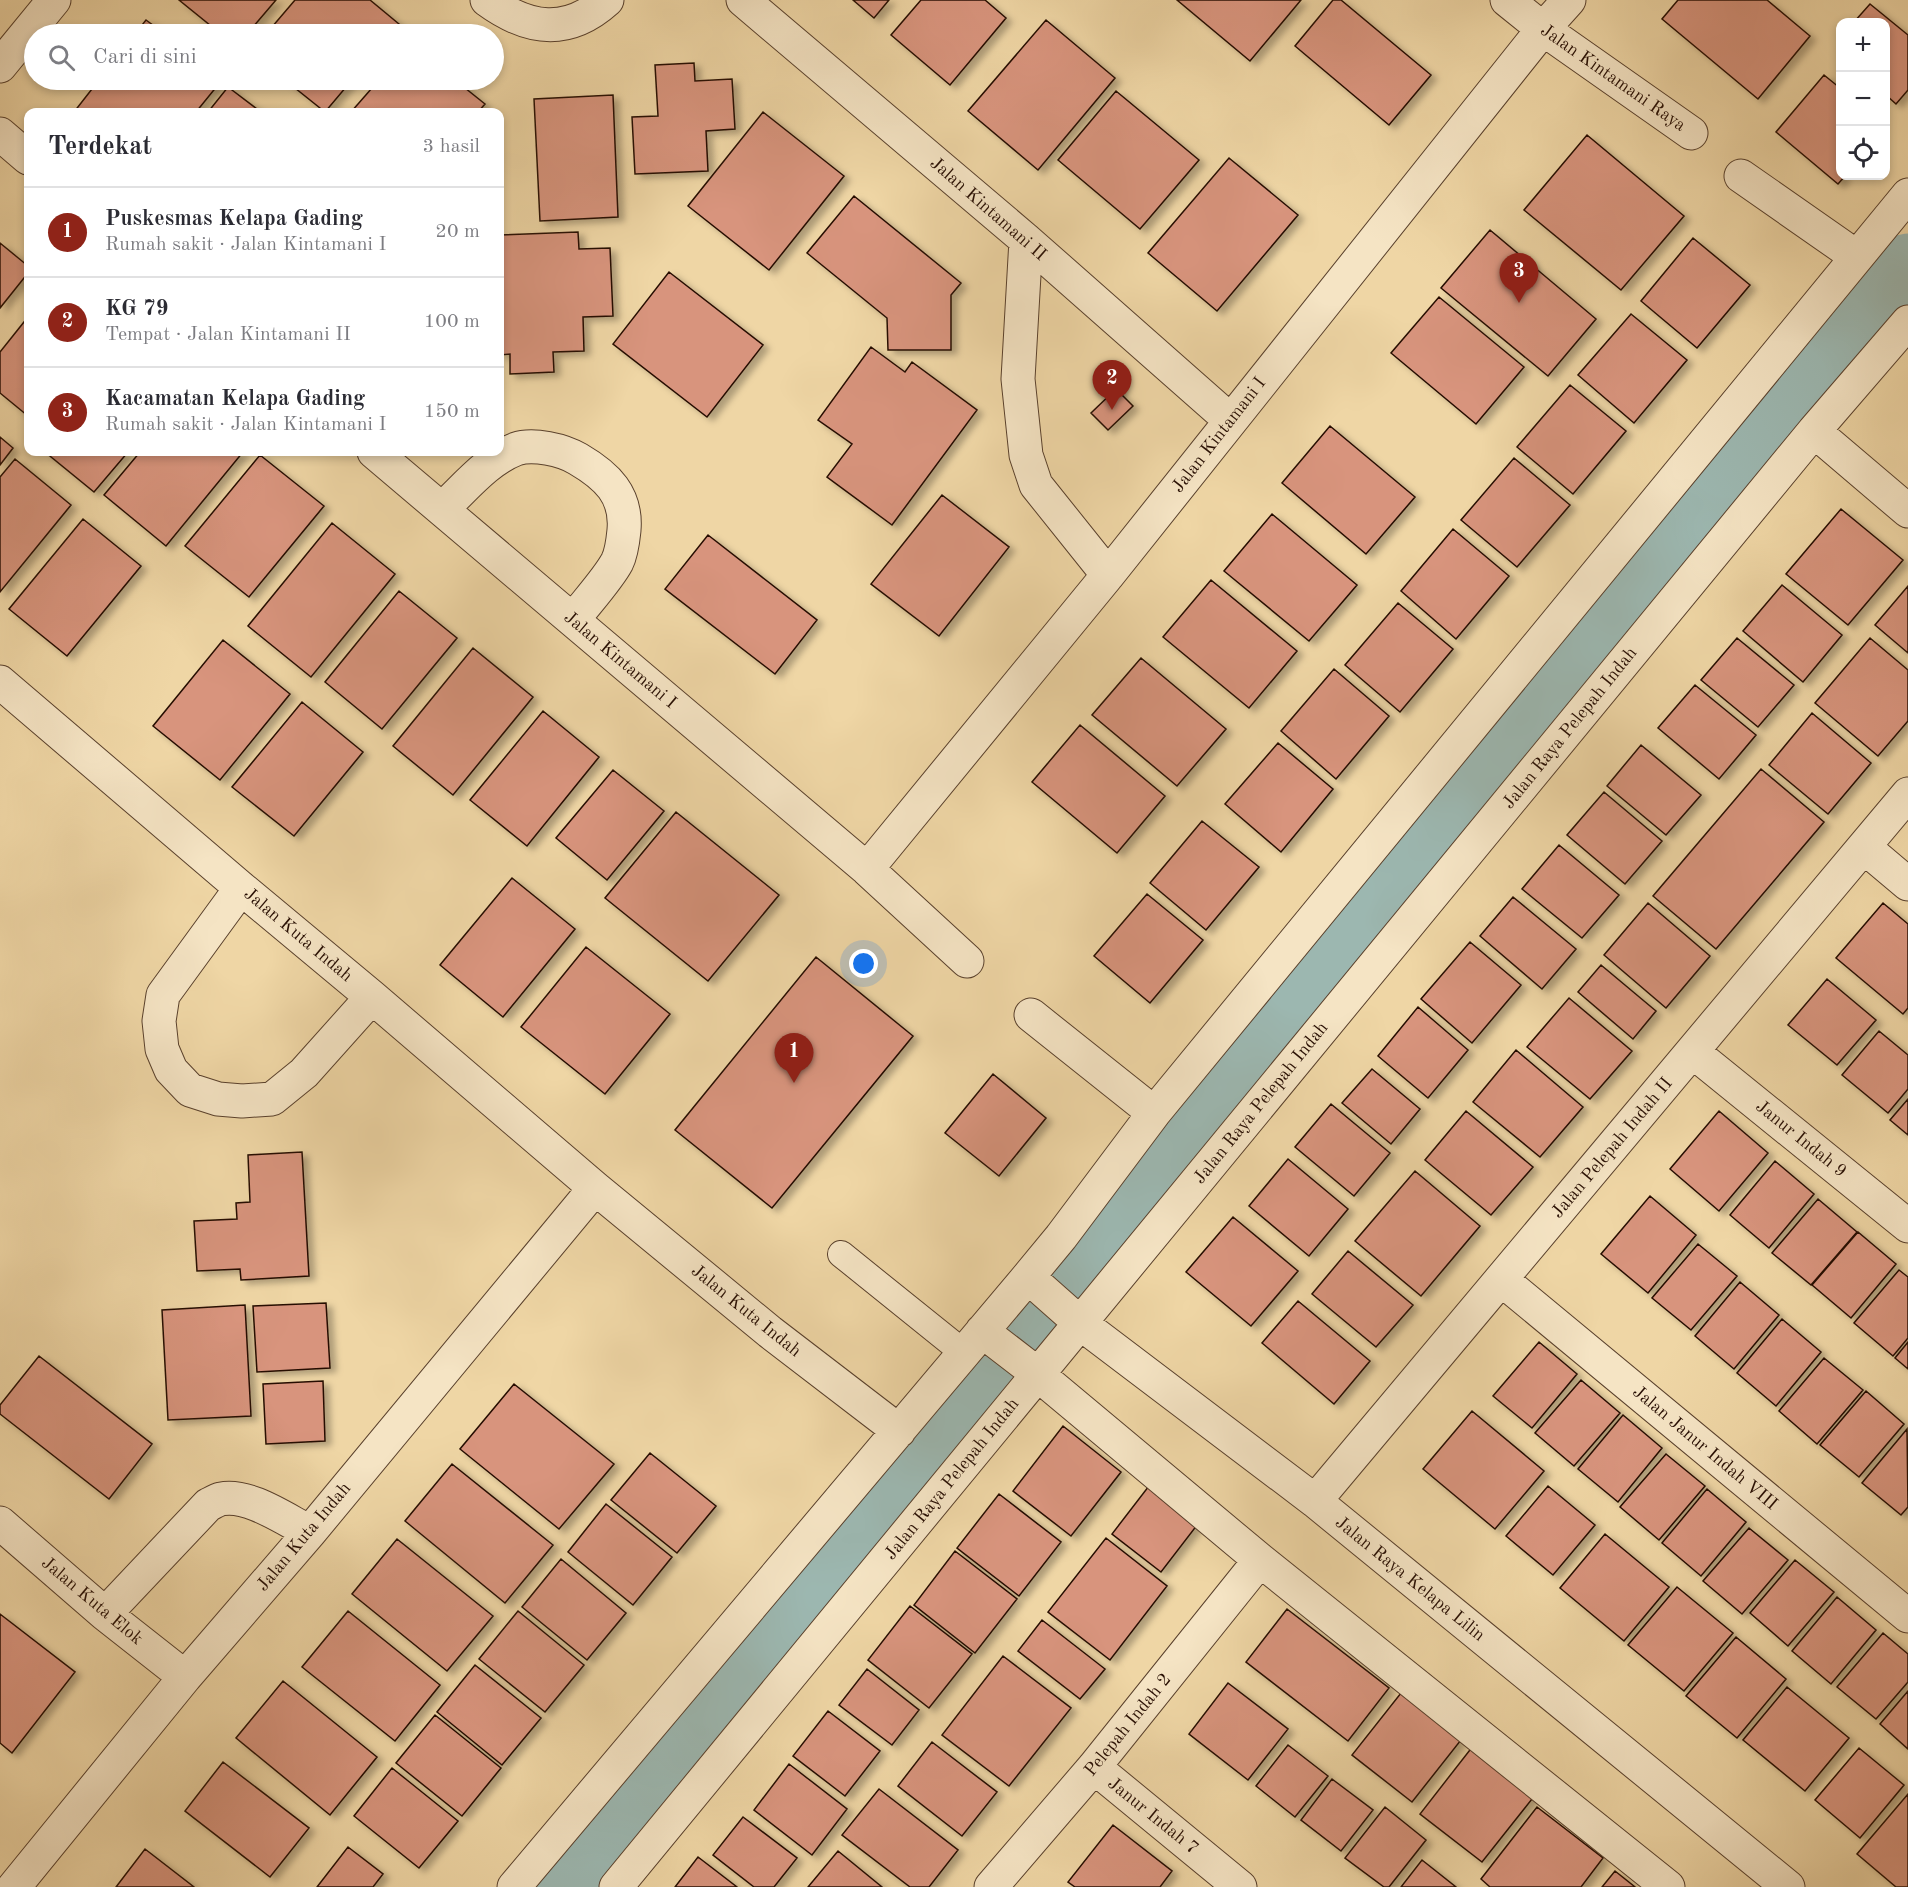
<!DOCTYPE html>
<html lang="id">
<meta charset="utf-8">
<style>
body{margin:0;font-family:"Old Standard TT",serif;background:#f7f7f7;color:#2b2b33}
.controls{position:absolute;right:18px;top:18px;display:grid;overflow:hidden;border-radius:12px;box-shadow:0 3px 9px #0003}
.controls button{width:54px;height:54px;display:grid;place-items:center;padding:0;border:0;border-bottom:2px solid #e1e1e2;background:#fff;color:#2b2b33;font:30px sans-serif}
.you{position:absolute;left:864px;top:964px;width:21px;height:21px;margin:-15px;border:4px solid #fff;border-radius:50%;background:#1a73e8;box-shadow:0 0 0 9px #1a73e833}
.badge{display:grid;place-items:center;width:39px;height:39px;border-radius:50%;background:#8f2418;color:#fff;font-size:20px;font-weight:700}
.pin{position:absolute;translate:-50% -50px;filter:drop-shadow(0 2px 3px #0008)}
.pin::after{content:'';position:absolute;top:32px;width:21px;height:18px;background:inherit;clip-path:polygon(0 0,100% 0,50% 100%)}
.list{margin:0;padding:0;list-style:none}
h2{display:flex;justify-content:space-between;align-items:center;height:78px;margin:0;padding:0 24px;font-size:26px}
h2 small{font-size:20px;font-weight:400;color:#7c7c81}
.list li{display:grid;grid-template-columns:39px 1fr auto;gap:18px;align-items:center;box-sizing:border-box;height:90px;padding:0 24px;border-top:2px solid #e1e1e2}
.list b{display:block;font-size:22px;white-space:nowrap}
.list p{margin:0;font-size:20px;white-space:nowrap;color:#7c7c81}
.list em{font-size:20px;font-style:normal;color:#7c7c81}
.icon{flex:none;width:33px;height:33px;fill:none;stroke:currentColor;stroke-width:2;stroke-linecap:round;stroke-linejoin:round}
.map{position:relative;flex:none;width:1908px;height:1887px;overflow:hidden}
.search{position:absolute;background:#fff;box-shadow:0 3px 9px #0003;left:24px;top:24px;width:480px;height:66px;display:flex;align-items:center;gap:15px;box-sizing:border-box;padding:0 21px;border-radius:33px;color:#7c7c81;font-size:22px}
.panel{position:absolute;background:#fff;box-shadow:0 3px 9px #0003;left:24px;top:108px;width:480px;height:348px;border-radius:12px}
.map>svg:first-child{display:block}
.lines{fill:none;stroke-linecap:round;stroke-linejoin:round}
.river{stroke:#9cb7b0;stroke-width:75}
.building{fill:#d8947d;stroke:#270e03;stroke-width:1.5;filter:url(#shadow)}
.service-casing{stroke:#59402c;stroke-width:28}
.minor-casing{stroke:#59402c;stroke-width:35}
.service{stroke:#f5e4c4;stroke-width:26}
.minor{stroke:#f5e4c4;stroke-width:33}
.labels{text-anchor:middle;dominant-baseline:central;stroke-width:6;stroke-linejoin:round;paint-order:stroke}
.street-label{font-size:18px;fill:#270e03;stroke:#f5e4c4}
</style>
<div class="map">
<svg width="1908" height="1887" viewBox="0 0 1908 1887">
<defs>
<filter id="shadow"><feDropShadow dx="6" dy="4" stdDeviation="3" flood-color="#0004"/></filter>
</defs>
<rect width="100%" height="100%" fill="#efd6a5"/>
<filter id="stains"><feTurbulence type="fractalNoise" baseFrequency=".00333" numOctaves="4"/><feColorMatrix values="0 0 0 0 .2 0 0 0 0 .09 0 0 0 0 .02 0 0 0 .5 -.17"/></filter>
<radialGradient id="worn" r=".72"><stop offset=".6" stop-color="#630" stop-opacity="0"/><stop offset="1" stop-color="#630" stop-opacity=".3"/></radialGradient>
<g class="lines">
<!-- river -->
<path class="river" d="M 559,1887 L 961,1411 L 1908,271"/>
</g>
<!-- building -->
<path class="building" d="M 179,0 L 276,0 L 247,34 L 221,34 Z
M 295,0 L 370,0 L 399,24 L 390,34 L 266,34 Z
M 853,0 L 889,0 L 874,18 Z
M 921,0 L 985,0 L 1006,18 L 950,85 L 891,35 Z
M 1177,0 L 1301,0 L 1250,61 Z
M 1333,0 L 1341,0 L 1431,75 L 1389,125 L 1295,46 Z
M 1678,0 L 1767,0 L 1810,36 L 1758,99 L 1662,19 Z
M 1870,4 L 1908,35 L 1908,90 L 1896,104 L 1886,95 L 1886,22 L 1854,22 Z
M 146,20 L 165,34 L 135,34 Z
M 1046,20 L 1115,78 L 1038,170 L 968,111 Z
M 694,63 L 695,81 L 732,79 L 735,129 L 706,131 L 708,171 L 635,174 L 632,117 L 658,116 L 655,65 Z
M 1824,75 L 1840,88 L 1840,176 L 1845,176 L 1838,184 L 1776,132 Z
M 99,80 L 222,80 L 196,112 L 74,112 Z
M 285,80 L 352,80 L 325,112 Z
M 379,80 L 455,80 L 485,104 L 478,112 L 351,112 Z
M 228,87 L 261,112 L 208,112 Z
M 1116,91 L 1199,160 L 1140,229 L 1058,160 Z
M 613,95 L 618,217 L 540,221 L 534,99 Z
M 763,112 L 844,176 L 769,270 L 688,206 Z
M 1587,135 L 1684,216 L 1621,290 L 1524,210 Z
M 1229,158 L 1298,215 L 1217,311 L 1148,253 Z
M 854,196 L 961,283 L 951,295 L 951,350 L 888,350 L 887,318 L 807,253 Z
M 1490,230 L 1596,319 L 1548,376 L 1441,288 Z
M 578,232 L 579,249 L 610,248 L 613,316 L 583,317 L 584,351 L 553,352 L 554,372 L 510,374 L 510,354 L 500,355 L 500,235 Z
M 1693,238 L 1750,285 L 1697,348 L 1641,301 Z
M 0,243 L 28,266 L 28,273 L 0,308 Z
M 669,272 L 763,345 L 707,417 L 613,344 Z
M 1439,297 L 1524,367 L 1476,424 L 1391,353 Z
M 1631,314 L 1687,360 L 1634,423 L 1578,375 Z
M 28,317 L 28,416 L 0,393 L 0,352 Z
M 871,347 L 905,372 L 912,362 L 977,410 L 892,525 L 827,477 L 852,444 L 818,420 Z
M 1570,385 L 1626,431 L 1573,494 L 1517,447 Z
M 1116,389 L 1133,406 L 1108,430 L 1091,413 Z
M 1330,426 L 1415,497 L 1366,554 L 1282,483 Z
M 0,437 L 13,448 L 0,465 Z
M 45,452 L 128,452 L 94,492 Z
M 140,452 L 243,452 L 166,546 L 104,495 Z
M 260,455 L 324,506 L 249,597 L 185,546 Z
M 1514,458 L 1570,505 L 1517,567 L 1461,520 Z
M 15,459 L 71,505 L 0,592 L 0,477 Z
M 942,495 L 1009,547 L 939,636 L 871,584 Z
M 1841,509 L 1903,560 L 1848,625 L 1786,574 Z
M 1272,514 L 1357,585 L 1309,641 L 1224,571 Z
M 83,519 L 141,566 L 67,656 L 9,609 Z
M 332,523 L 395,574 L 311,677 L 248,626 Z
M 1453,529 L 1509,576 L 1456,639 L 1401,591 Z
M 708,535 L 817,620 L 775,674 L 665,589 Z
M 1211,580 L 1297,651 L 1249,708 L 1163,637 Z
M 1782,585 L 1842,635 L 1803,682 L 1743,631 Z
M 1908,586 L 1908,653 L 1875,625 Z
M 399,591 L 457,638 L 382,729 L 325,682 Z
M 1398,603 L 1453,649 L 1400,712 L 1345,665 Z
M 1737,638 L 1794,685 L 1758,727 L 1701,680 Z
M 1870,638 L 1908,670 L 1908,721 L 1878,756 L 1815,703 Z
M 223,640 L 290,694 L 220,780 L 153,726 Z
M 473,648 L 533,697 L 453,795 L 393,746 Z
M 1141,658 L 1226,729 L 1177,786 L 1092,715 Z
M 1334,669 L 1389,716 L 1336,779 L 1281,731 Z
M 1695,685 L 1756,735 L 1719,779 L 1658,728 Z
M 302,702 L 363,752 L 294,836 L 232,787 Z
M 543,711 L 599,757 L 527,846 L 470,800 Z
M 1812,713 L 1871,763 L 1828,814 L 1769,765 Z
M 1080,725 L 1165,796 L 1117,853 L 1032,782 Z
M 1278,743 L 1333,789 L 1281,852 L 1225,804 Z
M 1641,745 L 1701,795 L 1666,835 L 1607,786 Z
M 1761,769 L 1824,822 L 1716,949 L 1653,896 Z
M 613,770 L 664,811 L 607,880 L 556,838 Z
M 1604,792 L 1662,841 L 1625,884 L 1567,835 Z
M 676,812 L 779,895 L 708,981 L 605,898 Z
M 1202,821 L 1259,867 L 1206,930 L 1150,883 Z
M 1559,845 L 1619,895 L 1582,938 L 1522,889 Z
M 512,878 L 575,929 L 503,1017 L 440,965 Z
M 1147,894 L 1203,940 L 1150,1003 L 1094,956 Z
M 1513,897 L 1576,949 L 1542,989 L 1480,936 Z
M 1648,903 L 1710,956 L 1666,1008 L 1604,955 Z
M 1883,903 L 1908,924 L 1908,1008 L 1903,1014 L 1836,958 Z
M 1470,942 L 1521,985 L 1472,1043 L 1421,999 Z
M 586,947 L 670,1014 L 605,1094 L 521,1027 Z
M 816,957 L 913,1036 L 772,1208 L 675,1130 Z
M 1601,965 L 1656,1011 L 1633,1039 L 1578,992 Z
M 1827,979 L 1876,1020 L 1837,1065 L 1788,1025 Z
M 1569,998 L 1632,1051 L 1590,1099 L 1527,1047 Z
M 1418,1007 L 1468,1050 L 1428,1098 L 1378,1056 Z
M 1879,1031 L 1908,1055 L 1908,1089 L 1888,1113 L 1842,1075 Z
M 1516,1050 L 1583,1107 L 1540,1157 L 1473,1102 Z
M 1372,1069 L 1420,1109 L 1391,1144 L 1342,1103 Z
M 993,1074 L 1046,1118 L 999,1176 L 945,1133 Z
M 1908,1099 L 1908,1135 L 1890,1120 Z
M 1331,1104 L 1390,1153 L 1354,1196 L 1295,1147 Z
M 1466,1111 L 1533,1167 L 1491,1215 L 1425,1160 Z
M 1719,1111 L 1768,1153 L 1719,1211 L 1670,1169 Z
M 302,1152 L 309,1276 L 241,1280 L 240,1269 L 197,1271 L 194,1221 L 237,1219 L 236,1203 L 250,1202 L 248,1155 Z
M 1288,1159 L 1348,1209 L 1309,1256 L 1249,1206 Z
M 1775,1161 L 1814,1194 L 1769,1248 L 1730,1215 Z
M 1415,1171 L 1480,1226 L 1421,1296 L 1355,1241 Z
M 1650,1196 L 1696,1235 L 1648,1293 L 1601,1254 Z
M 1818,1199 L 1857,1232 L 1811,1285 L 1772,1253 Z
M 1233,1217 L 1298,1271 L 1251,1326 L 1186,1272 Z
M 1858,1232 L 1896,1264 L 1851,1318 L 1812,1285 Z
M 1698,1244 L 1737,1276 L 1691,1330 L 1652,1298 Z
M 1348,1251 L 1413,1305 L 1376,1347 L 1312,1294 Z
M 1899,1270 L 1908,1277 L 1908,1338 L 1893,1356 L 1854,1323 Z
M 1740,1282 L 1779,1315 L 1734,1369 L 1695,1336 Z
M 1298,1301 L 1370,1361 L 1334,1404 L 1262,1343 Z
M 326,1303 L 330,1368 L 257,1372 L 253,1306 Z
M 245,1305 L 251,1416 L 168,1420 L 162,1310 Z
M 1782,1319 L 1821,1352 L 1776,1406 L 1737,1373 Z
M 1539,1342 L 1577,1374 L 1532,1428 L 1493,1396 Z
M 1908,1342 L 1908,1369 L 1895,1358 Z
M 39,1356 L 152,1444 L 109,1499 L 0,1414 L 0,1405 Z
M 1824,1358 L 1863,1390 L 1817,1444 L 1779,1411 Z
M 1581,1380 L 1620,1413 L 1574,1466 L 1535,1433 Z
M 323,1381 L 325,1441 L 266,1444 L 263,1384 Z
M 514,1384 L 614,1464 L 559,1529 L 460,1449 Z
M 1866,1391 L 1904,1424 L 1859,1477 L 1820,1445 Z
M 1472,1411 L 1544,1471 L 1495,1529 L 1423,1469 Z
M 1623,1415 L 1662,1448 L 1618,1502 L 1578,1469 Z
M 1063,1426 L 1121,1472 L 1071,1536 L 1013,1491 Z
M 1907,1429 L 1908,1507 L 1901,1515 L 1862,1483 Z
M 650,1453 L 716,1506 L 677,1553 L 611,1500 Z
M 1666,1454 L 1705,1486 L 1659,1540 L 1620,1507 Z
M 452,1464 L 553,1545 L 505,1603 L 405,1521 Z
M 1152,1482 L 1201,1520 L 1161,1572 L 1112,1534 Z
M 1548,1486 L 1595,1525 L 1553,1575 L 1506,1536 Z
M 1707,1489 L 1746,1522 L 1701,1576 L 1662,1543 Z
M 999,1494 L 1061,1542 L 1019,1596 L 957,1548 Z
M 606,1504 L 672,1557 L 633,1605 L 568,1552 Z
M 1749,1528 L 1788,1560 L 1742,1614 L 1703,1581 Z
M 1605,1534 L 1669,1587 L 1624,1641 L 1560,1588 Z
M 1106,1538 L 1167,1586 L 1110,1660 L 1048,1612 Z
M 397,1539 L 493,1616 L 447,1671 L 352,1594 Z
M 955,1551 L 1017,1599 L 975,1653 L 914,1605 Z
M 561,1559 L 626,1613 L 587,1660 L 522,1607 Z
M 1795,1560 L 1834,1592 L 1788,1646 L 1750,1613 Z
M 1677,1587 L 1733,1633 L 1684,1691 L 1628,1645 Z
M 1837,1597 L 1876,1630 L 1831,1684 L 1792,1651 Z
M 910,1606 L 972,1654 L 929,1708 L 868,1660 Z
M 1287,1609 L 1389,1688 L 1348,1741 L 1246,1662 Z
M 348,1611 L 440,1685 L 395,1741 L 302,1667 Z
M 518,1611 L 584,1665 L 545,1712 L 479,1659 Z
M 0,1614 L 75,1672 L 12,1753 L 0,1743 Z
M 1042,1620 L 1105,1669 L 1080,1699 L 1018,1651 Z
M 1883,1633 L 1908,1654 L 1908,1682 L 1876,1719 L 1837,1687 Z
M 1736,1637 L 1786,1679 L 1737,1738 L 1686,1696 Z
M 1003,1656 L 1071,1708 L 1009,1786 L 942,1735 Z
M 475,1665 L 541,1718 L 502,1765 L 437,1712 Z
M 867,1669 L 919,1710 L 892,1745 L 839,1705 Z
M 283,1681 L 377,1757 L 330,1815 L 236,1738 Z
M 1228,1683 L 1288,1729 L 1248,1780 L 1189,1734 Z
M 1787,1687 L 1849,1738 L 1805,1791 L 1743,1740 Z
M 1908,1691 L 1908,1749 L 1880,1724 Z
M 1401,1693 L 1461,1740 L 1412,1802 L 1352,1755 Z
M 828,1711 L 880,1751 L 845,1796 L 793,1756 Z
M 435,1715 L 501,1768 L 462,1816 L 396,1763 Z
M 932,1742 L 997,1792 L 962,1836 L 898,1786 Z
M 1288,1745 L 1328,1776 L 1295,1817 L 1256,1786 Z
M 1473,1746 L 1536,1794 L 1482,1862 L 1420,1814 Z
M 1859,1748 L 1904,1785 L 1860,1838 L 1815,1800 Z
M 223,1762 L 309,1828 L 270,1877 L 185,1811 Z
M 789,1764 L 847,1809 L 812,1855 L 754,1810 Z
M 392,1768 L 458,1821 L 419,1868 L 354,1816 Z
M 1332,1779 L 1373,1810 L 1341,1851 L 1301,1820 Z
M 879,1789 L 958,1850 L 929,1887 L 910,1887 L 842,1835 Z
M 1908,1794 L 1908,1887 L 1896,1887 L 1857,1854 Z
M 1385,1807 L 1426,1840 L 1389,1887 L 1384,1887 L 1345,1858 Z
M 1537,1807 L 1603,1858 L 1581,1887 L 1490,1887 L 1481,1879 Z
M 743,1817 L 797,1858 L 774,1887 L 754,1887 L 713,1855 Z
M 1113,1825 L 1172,1871 L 1160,1887 L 1075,1887 L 1068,1882 Z
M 348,1847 L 383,1874 L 373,1887 L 317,1887 Z
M 145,1849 L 194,1887 L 116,1887 Z
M 838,1851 L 882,1887 L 808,1887 Z
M 698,1857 L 737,1887 L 675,1887 Z
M 1422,1860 L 1456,1887 L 1401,1887 Z
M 1615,1871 L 1635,1887 L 1602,1887 Z"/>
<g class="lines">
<!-- service casing -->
<g class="service-casing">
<path id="service" d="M 841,1254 L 964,1353"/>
</g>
<!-- minor casing -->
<g class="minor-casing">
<path id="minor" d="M 487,0 C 528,30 567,36 607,0
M 743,0 L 1026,240 L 1230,420
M 1507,0 L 1543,29 L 1691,133
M 0,66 L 54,0
M 0,134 L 28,158
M 1741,176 L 1857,257
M 1026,240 L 1018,379 L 1026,455 L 1036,485 L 1108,575
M 1814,431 L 1908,511
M 374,452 L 867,869 L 967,961
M 442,509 C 465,488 487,460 516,449 C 533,443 563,450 578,459 C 607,476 627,495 624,530 C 623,540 622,552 617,562 C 608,579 585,604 573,620
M 0,682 L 241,888 L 372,997 L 595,1188 L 770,1332 L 899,1431
M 1864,847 L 1908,884
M 867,869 L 1108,575 L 1543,29 L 1569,0
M 241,888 L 163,995 L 159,1021 L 162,1049 L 171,1070 L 190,1090 L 218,1099 L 242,1101 L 272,1099 L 304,1073 L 372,997
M 1031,1015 L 1154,1113
M 1693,1052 L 1908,1226
M 1028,1277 L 1080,1323 L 1315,1501 L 1788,1887
M 1502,1280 L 1908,1616
M 982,1331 L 1030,1368 L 1260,1560 L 1668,1887
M 1315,1501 L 1908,794
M 0,1523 L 105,1614 L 185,1677
M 105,1614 L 208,1505 C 212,1503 217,1500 221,1499 C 248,1493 286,1520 310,1532
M 1094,1767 L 1240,1887
M 14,1887 L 185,1677 L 310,1532 L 595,1188
M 514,1887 L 1028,1277 L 1061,1237 L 1154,1113 L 1908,195
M 616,1887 L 1814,431 L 1908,322
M 991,1887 L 1094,1767 L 1260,1560"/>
</g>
<!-- service -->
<use href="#service" class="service"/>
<!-- minor -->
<use href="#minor" class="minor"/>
</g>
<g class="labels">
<!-- street labels -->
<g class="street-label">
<text transform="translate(1613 78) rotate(35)">Jalan Kintamani Raya</text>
<text transform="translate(988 209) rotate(41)">Jalan Kintamani II</text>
<text transform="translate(1219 435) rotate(-52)">Jalan Kintamani I</text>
<text transform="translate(620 660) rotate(40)">Jalan Kintamani I</text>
<text transform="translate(1570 728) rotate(-51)">Jalan Raya Pelepah Indah</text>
<text transform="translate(298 935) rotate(40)">Jalan Kuta Indah</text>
<text transform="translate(1261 1103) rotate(-51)">Jalan Raya Pelepah Indah</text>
<text transform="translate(1801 1139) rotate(39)">Janur Indah 9</text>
<text transform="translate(1612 1148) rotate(-50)">Jalan Pelepah Indah II</text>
<text transform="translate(746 1311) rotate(39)">Jalan Kuta Indah</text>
<text transform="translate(1705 1448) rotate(40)">Jalan Janur Indah VIII</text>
<text transform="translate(952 1479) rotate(-51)">Jalan Raya Pelepah Indah</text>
<text transform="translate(304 1537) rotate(-50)">Jalan Kuta Indah</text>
<text transform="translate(1410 1579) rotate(39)">Jalan Raya Kelapa Lilin</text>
<text transform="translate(92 1601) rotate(40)">Jalan Kuta Elok</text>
<text transform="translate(1128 1725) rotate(-51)">Pelepah Indah 2</text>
<text transform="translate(1153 1816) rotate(39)">Janur Indah 7</text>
</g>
</g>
<rect width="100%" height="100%" filter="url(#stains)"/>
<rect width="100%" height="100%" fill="url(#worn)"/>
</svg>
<div class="controls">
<button>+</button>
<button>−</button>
<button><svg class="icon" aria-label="locate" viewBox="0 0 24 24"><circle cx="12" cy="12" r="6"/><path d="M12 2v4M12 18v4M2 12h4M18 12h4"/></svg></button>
</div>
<div class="you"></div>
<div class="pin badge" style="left:794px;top:1083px">1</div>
<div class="pin badge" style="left:1112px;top:410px">2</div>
<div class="pin badge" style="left:1519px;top:303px">3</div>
<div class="search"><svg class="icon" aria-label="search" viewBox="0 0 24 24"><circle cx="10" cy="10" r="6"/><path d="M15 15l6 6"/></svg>Cari di sini</div>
<section class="panel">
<h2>Terdekat<small>3 hasil</small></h2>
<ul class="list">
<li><span class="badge">1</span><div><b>Puskesmas Kelapa Gading</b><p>Rumah sakit · Jalan Kintamani I</p></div><em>20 m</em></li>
<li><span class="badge">2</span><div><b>KG 79</b><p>Tempat · Jalan Kintamani II</p></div><em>100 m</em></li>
<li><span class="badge">3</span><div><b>Kacamatan Kelapa Gading</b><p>Rumah sakit · Jalan Kintamani I</p></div><em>150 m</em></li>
</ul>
</section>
</div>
